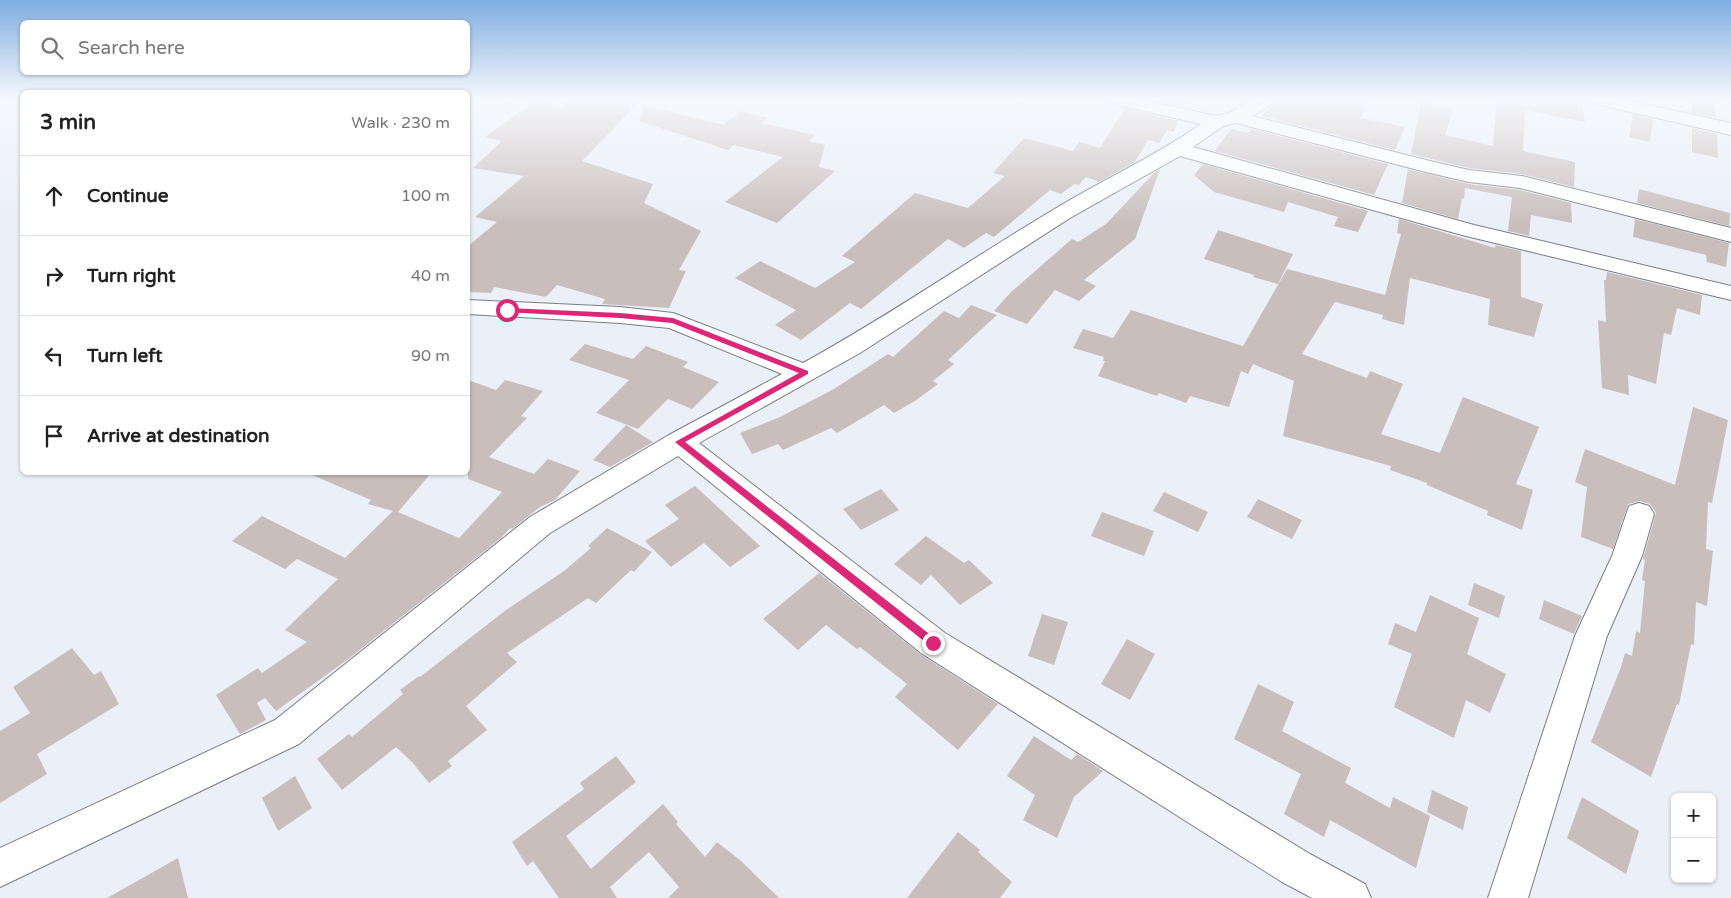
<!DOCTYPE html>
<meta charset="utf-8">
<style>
body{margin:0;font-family:"Varela Round",sans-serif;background:#f6f6f6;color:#222}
.controls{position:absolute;right:15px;bottom:15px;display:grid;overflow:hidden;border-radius:8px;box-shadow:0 1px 4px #0004}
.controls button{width:45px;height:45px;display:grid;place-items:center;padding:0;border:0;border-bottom:1px solid #e0e0e0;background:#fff;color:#222;font:25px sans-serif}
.stop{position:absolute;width:15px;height:15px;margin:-11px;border:4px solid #db2777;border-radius:50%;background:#fff}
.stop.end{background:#db2777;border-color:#fff;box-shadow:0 1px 5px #0008}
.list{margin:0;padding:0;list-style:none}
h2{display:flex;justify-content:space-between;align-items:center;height:65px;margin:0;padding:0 20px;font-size:21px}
h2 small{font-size:16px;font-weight:400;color:#767676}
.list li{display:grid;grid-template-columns:32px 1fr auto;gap:15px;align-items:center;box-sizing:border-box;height:80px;padding:0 20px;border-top:1px solid #e0e0e0}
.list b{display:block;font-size:19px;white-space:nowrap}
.list em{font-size:16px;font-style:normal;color:#767676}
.icon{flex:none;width:28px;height:28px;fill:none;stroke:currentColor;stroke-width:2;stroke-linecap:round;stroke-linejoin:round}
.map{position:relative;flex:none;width:1731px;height:898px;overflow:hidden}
.search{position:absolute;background:#fff;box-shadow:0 1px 4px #0004;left:20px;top:20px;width:450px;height:55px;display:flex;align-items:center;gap:12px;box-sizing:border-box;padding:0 18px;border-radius:8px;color:#767676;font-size:19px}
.panel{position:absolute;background:#fff;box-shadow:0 1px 4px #0004;left:20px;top:90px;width:450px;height:385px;border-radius:8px}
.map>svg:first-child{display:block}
.building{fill:#c9bebc}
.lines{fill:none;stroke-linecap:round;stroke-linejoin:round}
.minor-casing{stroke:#797e85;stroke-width:2}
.minor{fill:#fff;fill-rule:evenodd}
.route{fill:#db2777}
</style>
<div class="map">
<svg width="1731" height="898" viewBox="0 0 1731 898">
<rect width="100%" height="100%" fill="#eaeff8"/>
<!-- building -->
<path class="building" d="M 574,99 L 612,101 L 618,99 L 637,104 L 582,161 L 653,184 L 644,203 L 701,231 L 679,270 L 686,271 L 669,308 L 602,304 L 605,299 L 557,285 L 546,297 L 494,287 L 491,293 L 468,292 L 468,246 L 497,222 L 475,217 L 524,176 L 473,168 L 502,141 L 485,137 L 536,101 L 561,108 Z
M 1147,99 L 1187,99 L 1184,107 Z
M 1279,99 L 1368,99 L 1361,118 L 1405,127 L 1395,150 L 1261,116 Z
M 1497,99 L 1581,99 L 1585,122 L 1525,110 L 1523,151 L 1575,162 L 1574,187 L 1522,174 L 1469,168 L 1411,154 L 1421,102 L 1453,109 L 1445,135 L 1493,146 Z
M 1692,99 L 1715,99 L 1716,118 L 1692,113 Z
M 643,105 L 723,125 L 742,111 L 768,118 L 761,123 L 815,135 L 809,141 L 825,145 L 819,167 L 835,171 L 777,223 L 725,202 L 783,157 L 734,145 L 728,150 L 639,121 Z
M 1125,108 L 1178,121 L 1174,132 L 1167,130 L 1159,143 L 1148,140 L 1135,162 L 1099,182 L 1086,177 L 1079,185 L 1074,184 L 1061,194 L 1050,190 L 994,237 L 986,233 L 964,248 L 948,239 L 861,309 L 850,303 L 801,340 L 775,325 L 796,310 L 735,278 L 760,261 L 815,288 L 855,262 L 842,256 L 915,193 L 968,208 L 1005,176 L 993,173 L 1024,138 L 1073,151 L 1079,142 L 1100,148 Z
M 1633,114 L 1653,119 L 1650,142 L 1629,137 Z
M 1692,128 L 1717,134 L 1718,158 L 1692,152 Z
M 1231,129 L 1248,133 L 1251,129 L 1388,164 L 1374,195 L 1215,151 Z
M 1203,164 L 1368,211 L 1358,232 L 1334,226 L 1338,217 L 1288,202 L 1284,212 L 1214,192 L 1194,175 Z
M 1160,169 L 1135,239 L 1084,280 L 1096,286 L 1079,301 L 1055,290 L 1027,324 L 994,311 L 1011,292 L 1072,239 L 1078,242 L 1106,224 L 1154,173 Z
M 1408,169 L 1469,184 L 1520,190 L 1571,203 L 1572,223 L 1531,215 L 1529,236 L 1508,231 L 1512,197 L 1465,188 L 1464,199 L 1462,198 L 1458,219 L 1402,203 Z
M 1639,189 L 1730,213 L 1729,226 L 1637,203 Z
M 1399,219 L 1495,248 L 1495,245 L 1521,251 L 1521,297 L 1543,304 L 1534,337 L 1488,325 L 1490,299 L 1410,278 L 1404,325 L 1382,319 L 1383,315 L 1335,302 L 1302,354 L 1367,378 L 1370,371 L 1403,384 L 1381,434 L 1440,453 L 1463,397 L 1539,427 L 1516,484 L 1533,490 L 1522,530 L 1487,515 L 1488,511 L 1427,485 L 1427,483 L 1390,470 L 1391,466 L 1283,436 L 1294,381 L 1253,364 L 1248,374 L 1241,371 L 1229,407 L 1190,396 L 1186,403 L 1159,393 L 1157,396 L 1098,376 L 1105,361 L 1103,361 L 1104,357 L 1073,348 L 1083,329 L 1113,338 L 1131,310 L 1243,346 L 1287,269 L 1385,295 L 1401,234 L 1397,233 Z
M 1635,219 L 1729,243 L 1726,267 L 1707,262 L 1706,255 L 1633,237 Z
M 1218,230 L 1293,254 L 1278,284 L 1253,277 L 1254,275 L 1204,259 Z
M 1607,272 L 1702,295 L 1700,315 L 1677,308 L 1671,335 L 1664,333 L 1656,384 L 1628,375 L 1629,395 L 1602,388 L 1598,320 L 1606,322 L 1604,280 L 1606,280 Z
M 971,305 L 997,315 L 948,360 L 954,364 L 933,381 L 938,384 L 915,401 L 894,413 L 884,405 L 837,433 L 831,428 L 783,450 L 778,444 L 752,454 L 740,433 L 780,417 L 834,389 L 888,354 L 893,357 L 944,311 L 959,318 Z
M 585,344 L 633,359 L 646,346 L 688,362 L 683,367 L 719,382 L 692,409 L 668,399 L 638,429 L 596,413 L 629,380 L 569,360 Z
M 468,380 L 496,390 L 505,380 L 543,391 L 521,416 L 527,418 L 489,457 L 534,474 L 548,459 L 580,471 L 555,500 L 540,507 L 512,529 L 510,528 L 501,538 L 347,660 L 276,711 L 265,698 L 257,703 L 266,720 L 240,734 L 216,695 L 258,668 L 262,673 L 307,642 L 285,630 L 338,579 L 297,559 L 285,569 L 232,541 L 262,516 L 345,558 L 393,511 L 368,504 L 371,500 L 305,472 L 432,472 L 398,512 L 459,538 L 502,492 L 468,479 Z
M 1693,407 L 1728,420 L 1712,503 L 1708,502 L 1706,549 L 1713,551 L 1707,606 L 1696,602 L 1694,645 L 1691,644 L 1679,705 L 1677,704 L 1651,777 L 1591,742 L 1621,667 L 1625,653 L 1632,656 L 1636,631 L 1640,633 L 1645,581 L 1642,580 L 1645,560 L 1643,559 L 1656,513 L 1650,504 L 1640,501 L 1628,504 L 1613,549 L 1581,537 L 1587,487 L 1575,482 L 1585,449 L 1675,485 Z
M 626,425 L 653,442 L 610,467 L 593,460 Z
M 695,486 L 760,546 L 730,567 L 704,543 L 671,567 L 645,541 L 679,519 L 665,505 Z
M 881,489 L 899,510 L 861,530 L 843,509 Z
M 1164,492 L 1208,512 L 1198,532 L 1153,511 Z
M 1258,499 L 1302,520 L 1292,539 L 1247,517 Z
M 1102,512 L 1154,531 L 1144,556 L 1091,536 Z
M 607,528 L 652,552 L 634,572 L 631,570 L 596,603 L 588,598 L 507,653 L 517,662 L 466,706 L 487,730 L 448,761 L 452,766 L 429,783 L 412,762 L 396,747 L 342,790 L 317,759 L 349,734 L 352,737 L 403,694 L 400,690 L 419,676 L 420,677 L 506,610 L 564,571 L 591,548 L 588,546 Z
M 926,536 L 964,563 L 969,560 L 993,583 L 960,605 L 931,575 L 921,585 L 894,564 Z
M 819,573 L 920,654 L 998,704 L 958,750 L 895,697 L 907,684 L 860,647 L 857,649 L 826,625 L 798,650 L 763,619 Z
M 1474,583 L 1505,596 L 1499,618 L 1468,605 Z
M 1430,595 L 1479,618 L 1467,654 L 1506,674 L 1490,713 L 1466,700 L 1454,738 L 1394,707 L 1412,654 L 1388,644 L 1395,623 L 1416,632 Z
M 1544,600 L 1582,616 L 1574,634 L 1539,619 Z
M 1042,614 L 1068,622 L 1054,665 L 1028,656 Z
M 1127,639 L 1155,654 L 1130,700 L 1101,684 Z
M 72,648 L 94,675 L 101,671 L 119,704 L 37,754 L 47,774 L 0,803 L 0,731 L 30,713 L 13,687 Z
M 1258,684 L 1294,702 L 1282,731 L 1351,768 L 1345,783 L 1390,808 L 1393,797 L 1430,816 L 1416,868 L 1330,820 L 1324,837 L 1284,814 L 1301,774 L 1234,739 Z
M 1034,736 L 1071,760 L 1077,754 L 1103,771 L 1074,797 L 1057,838 L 1023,820 L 1035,795 L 1007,776 Z
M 616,756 L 636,782 L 566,836 L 591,869 L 663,804 L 678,822 L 676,824 L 705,857 L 717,842 L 741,861 L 779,898 L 668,898 L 679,887 L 649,852 L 610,887 L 617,898 L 559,898 L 533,861 L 527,866 L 512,842 L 584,789 L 580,783 Z
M 295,776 L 312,808 L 278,831 L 262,798 Z
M 1432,790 L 1468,807 L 1463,830 L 1427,812 Z
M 1582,797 L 1639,831 L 1626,874 L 1567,838 Z
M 958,832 L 980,850 L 978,852 L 1012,882 L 1000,898 L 907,898 Z
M 178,858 L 188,898 L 107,898 Z"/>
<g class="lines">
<!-- minor casing -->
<g class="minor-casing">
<path id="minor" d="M 1107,99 L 1139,99 L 1216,116 L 1229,113 L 1255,99 L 1277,99 L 1274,103 L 1252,116 L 1430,161 L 1469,170 L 1522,176 L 1731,228 L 1731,242 L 1520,188 L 1469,182 L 1430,173 L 1236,123 L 1223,126 L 1193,147 L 1474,225 L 1731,286 L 1731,300 L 1462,235 L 1180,156 L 1070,218 L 860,353 L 699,443 L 945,633 L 1310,854 L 1365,884 L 1371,898 L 1312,898 L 1282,882 L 921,653 L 678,456 L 550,533 L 299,744 L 0,887 L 0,848 L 275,720 L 530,517 L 669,435 L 782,374 L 669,328 L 620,323 L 468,314 L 468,300 L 620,307 L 673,313 L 803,363 C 889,316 969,260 1053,210 C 1102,180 1154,157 1201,124 L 1110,103 Z
M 1587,99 L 1620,99 L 1731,123 L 1731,135 L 1596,104 L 1590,103 Z
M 1639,503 L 1649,506 L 1654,514 L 1642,556 L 1607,636 L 1528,898 L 1488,898 L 1575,636 L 1612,556 L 1629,506 Z"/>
</g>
<!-- minor -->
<use href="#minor" class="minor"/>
</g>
<!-- sky -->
<linearGradient id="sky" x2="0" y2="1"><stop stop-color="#7fade0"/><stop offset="0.44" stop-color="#f6f8fc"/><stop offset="1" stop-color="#f6f8fc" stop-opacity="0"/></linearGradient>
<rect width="1731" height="225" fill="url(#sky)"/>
<!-- route -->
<path class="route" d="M 507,308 L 620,313 L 673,318 L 808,371 L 808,374 L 685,442 L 937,640 L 937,646 L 930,646 L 675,442 L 799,373 L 672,323 L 620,318 L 505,312 Z"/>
</svg>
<div class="controls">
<button>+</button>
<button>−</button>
</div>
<div class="stop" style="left:507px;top:310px"></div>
<div class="stop end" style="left:933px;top:643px"></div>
<div class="search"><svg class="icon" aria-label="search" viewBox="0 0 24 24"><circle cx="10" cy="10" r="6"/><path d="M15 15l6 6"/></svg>Search here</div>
<section class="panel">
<h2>3 min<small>Walk · 230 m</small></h2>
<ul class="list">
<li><svg class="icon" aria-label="ahead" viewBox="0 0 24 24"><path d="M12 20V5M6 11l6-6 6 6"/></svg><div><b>Continue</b></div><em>100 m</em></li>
<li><svg class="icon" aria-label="right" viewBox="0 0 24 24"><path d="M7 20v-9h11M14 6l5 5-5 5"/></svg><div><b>Turn right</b></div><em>40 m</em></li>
<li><svg class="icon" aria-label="left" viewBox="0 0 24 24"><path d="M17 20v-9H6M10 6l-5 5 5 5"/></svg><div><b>Turn left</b></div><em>90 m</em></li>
<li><svg class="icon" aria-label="arrive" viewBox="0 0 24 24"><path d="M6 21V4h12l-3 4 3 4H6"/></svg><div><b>Arrive at destination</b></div></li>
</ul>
</section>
</div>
